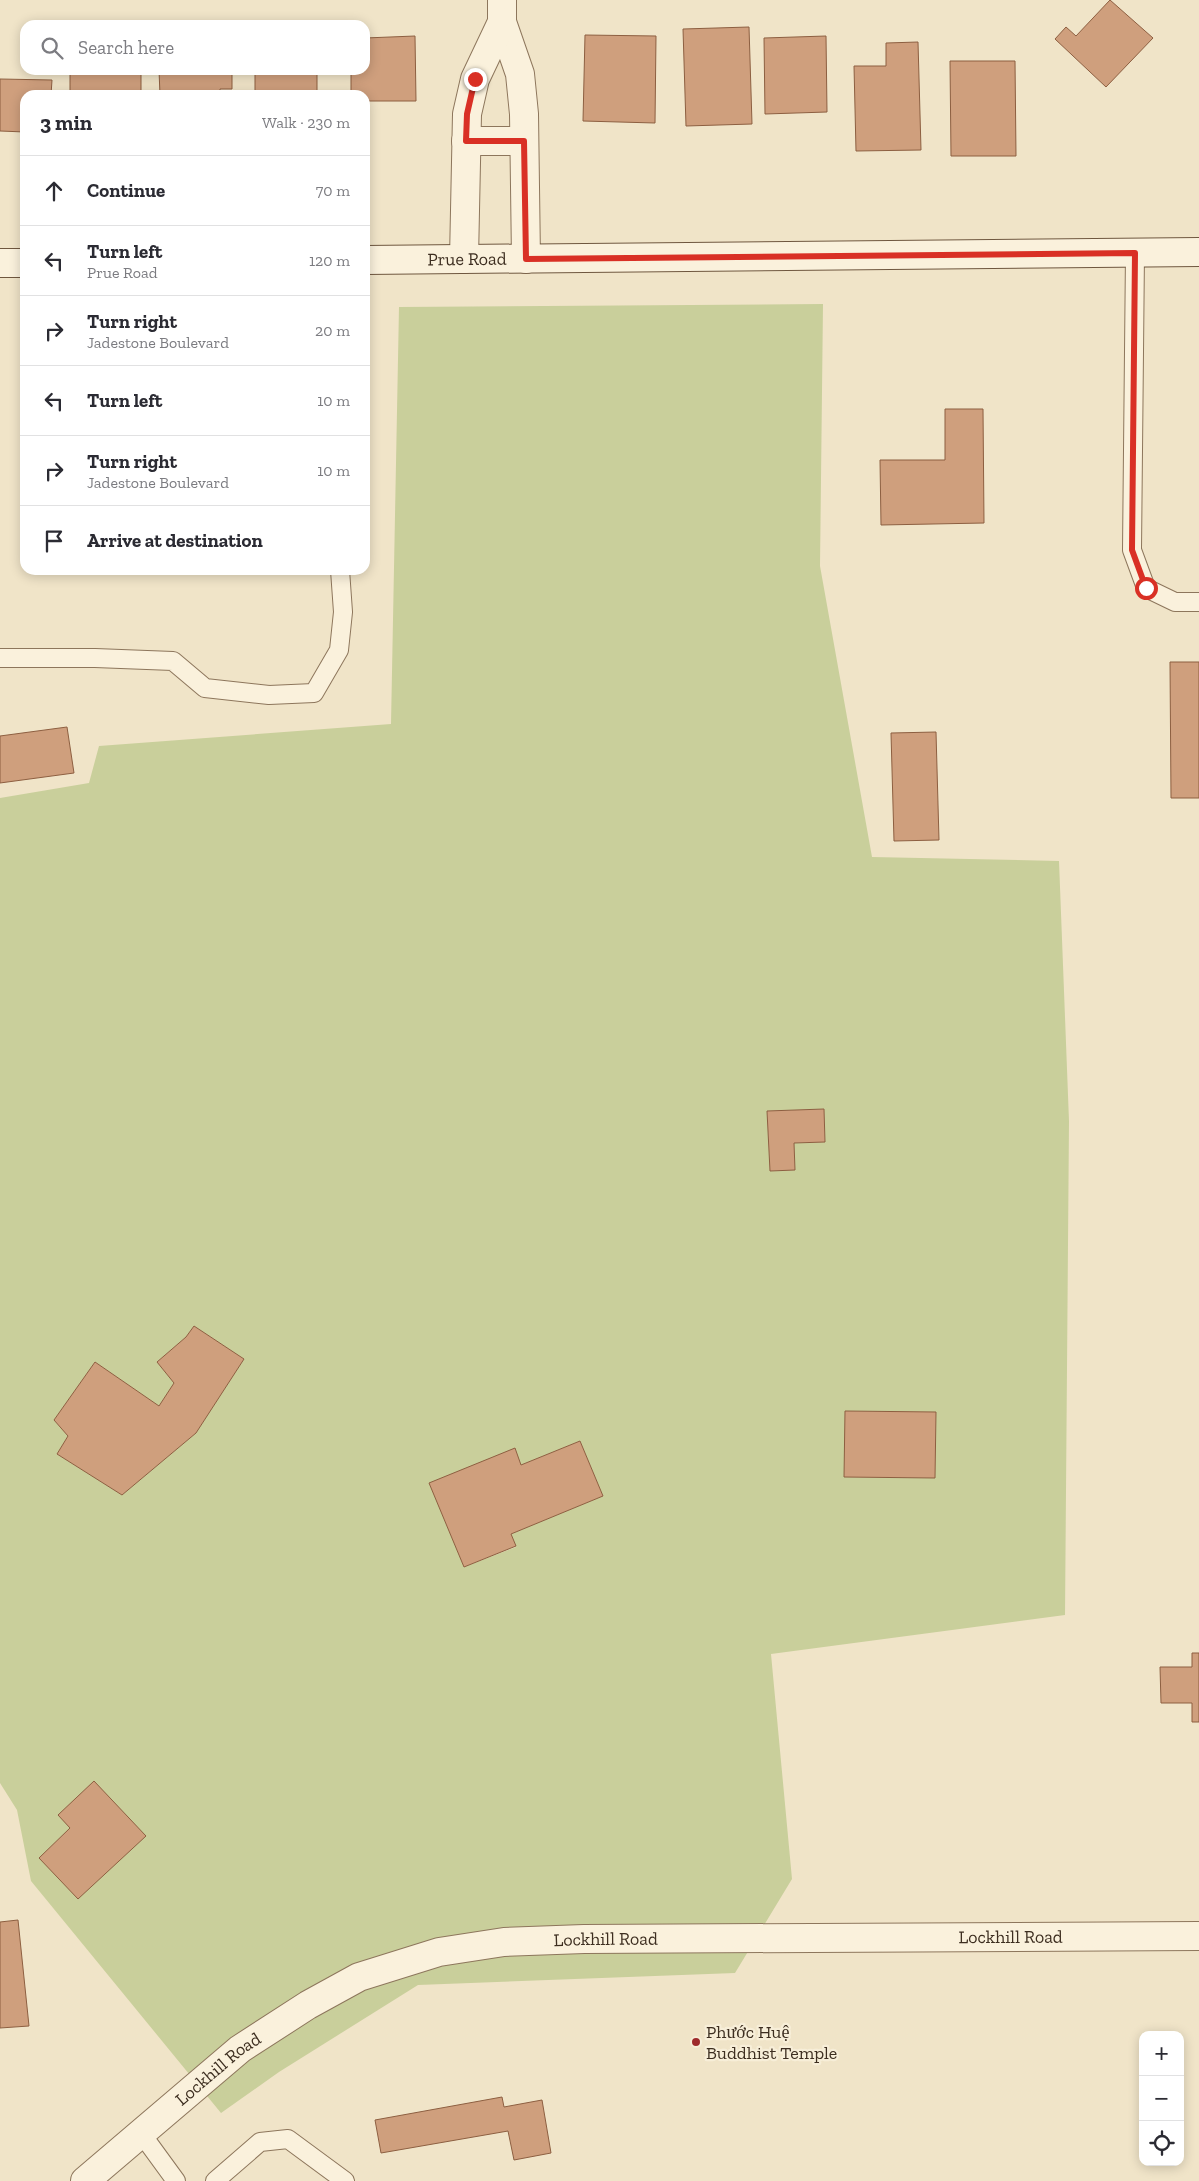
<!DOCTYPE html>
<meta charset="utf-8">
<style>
body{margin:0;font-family:"Zilla Slab",serif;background:#f2f2f3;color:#2b2b33}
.controls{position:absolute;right:15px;bottom:15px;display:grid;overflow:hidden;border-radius:10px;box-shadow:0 2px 12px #0003}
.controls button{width:45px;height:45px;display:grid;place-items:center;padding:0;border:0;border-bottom:1px solid #e1e1e2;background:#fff;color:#2b2b33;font:25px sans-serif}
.stop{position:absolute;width:15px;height:15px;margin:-11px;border:4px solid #d93025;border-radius:50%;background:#fff}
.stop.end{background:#d93025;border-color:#fff;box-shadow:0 1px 5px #0008}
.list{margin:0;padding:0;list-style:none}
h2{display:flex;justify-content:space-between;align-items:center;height:65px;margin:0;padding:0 20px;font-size:21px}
h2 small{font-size:16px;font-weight:400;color:#7c7c81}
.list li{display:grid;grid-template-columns:32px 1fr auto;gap:15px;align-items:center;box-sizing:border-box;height:70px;padding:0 20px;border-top:1px solid #e1e1e2}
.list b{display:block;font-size:19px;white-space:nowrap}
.list p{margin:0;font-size:16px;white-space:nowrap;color:#7c7c81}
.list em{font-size:16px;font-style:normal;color:#7c7c81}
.icon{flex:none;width:28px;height:28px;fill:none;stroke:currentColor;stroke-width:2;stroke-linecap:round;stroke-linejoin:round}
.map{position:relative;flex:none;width:1199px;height:2181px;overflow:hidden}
.search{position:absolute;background:#fff;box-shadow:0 2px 12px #0003;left:20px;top:20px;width:350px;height:55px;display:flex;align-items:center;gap:12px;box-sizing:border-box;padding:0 18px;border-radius:15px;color:#7c7c81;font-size:19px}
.panel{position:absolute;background:#fff;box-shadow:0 2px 12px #0003;left:20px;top:90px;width:350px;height:485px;border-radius:15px}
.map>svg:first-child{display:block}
.green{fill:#c9cf9b;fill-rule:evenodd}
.building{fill:#cf9f7d;stroke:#8d5f41}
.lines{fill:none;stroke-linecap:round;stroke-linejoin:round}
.service-casing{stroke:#8d765c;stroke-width:20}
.minor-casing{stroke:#8d765c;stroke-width:30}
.secondary-casing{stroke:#6f573f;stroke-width:30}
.service{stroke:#faf1dc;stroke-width:18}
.minor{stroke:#faf1dc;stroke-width:28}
.secondary{stroke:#faf1dc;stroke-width:28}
.route{stroke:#d93025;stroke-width:6}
.poi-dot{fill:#9e2a2b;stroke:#f7eed8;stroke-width:2}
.labels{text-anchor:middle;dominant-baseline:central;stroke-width:4.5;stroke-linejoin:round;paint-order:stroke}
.street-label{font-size:18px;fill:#3d2e20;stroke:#f7eed8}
.poi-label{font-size:18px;fill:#3d2e20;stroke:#f7eed8;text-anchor:start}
</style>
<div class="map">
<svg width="1199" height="2181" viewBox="0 0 1199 2181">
<rect width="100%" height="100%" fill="#f0e4c8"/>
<!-- green -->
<path class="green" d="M 823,304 L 820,566 L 872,857 L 1059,861 L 1069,1121 L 1065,1615 L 771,1654 L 792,1879 L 735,1973 L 418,1985 L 279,2072 L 221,2113 L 31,1881 L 17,1810 L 0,1783 L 0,798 L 89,783 L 99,746 L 391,724 L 399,307 ZM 824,1109 L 825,1142 L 794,1143 L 795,1170 L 770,1171 L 767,1111 ZM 194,1326 L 244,1359 L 196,1433 L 122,1495 L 57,1454 L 68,1436 L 54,1420 L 95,1362 L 159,1406 L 174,1383 L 157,1362 L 186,1337 ZM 845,1411 L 936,1412 L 935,1478 L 845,1477 ZM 580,1441 L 603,1496 L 511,1534 L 516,1547 L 464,1567 L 430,1483 L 515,1449 L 521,1465 Z"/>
<!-- building -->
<path class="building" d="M 1110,0 L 1153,38 L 1106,87 L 1055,39 L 1066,27 L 1076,36 Z
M 749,27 L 752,124 L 686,126 L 683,29 Z
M 585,35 L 656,36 L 655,123 L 583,121 Z
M 415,36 L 416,101 L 365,101 L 365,95 L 351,95 L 351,70 L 365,70 L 365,38 Z
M 826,36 L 827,112 L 765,114 L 764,38 Z
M 918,42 L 921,150 L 856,151 L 854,66 L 886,66 L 886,43 Z
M 950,61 L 1015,61 L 1016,156 L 951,156 Z
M 70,70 L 141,73 L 141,95 L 70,95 Z
M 159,70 L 232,70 L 232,89 L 220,89 L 220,95 L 160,95 Z
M 255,70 L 317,70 L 317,95 L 255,95 Z
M 0,79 L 52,80 L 51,95 L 25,95 L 25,132 L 0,131 Z
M 945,409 L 983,409 L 984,523 L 881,525 L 880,460 L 945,460 Z
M 1170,662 L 1199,662 L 1199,798 L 1171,798 Z
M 67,727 L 74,773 L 0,783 L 0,736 Z
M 936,732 L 939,840 L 894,841 L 891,733 Z
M 824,1109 L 825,1142 L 794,1143 L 795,1170 L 770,1171 L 767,1111 Z
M 194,1326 L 244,1359 L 196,1433 L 122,1495 L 57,1454 L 68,1436 L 54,1420 L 95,1362 L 159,1406 L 174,1383 L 157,1362 L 186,1337 Z
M 845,1411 L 936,1412 L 935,1478 L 844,1477 Z
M 580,1441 L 603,1496 L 511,1534 L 516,1546 L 464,1567 L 429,1483 L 515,1448 L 521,1465 Z
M 1192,1653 L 1199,1653 L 1199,1722 L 1192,1722 L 1192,1703 L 1161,1703 L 1160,1667 L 1192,1667 Z
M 94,1781 L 146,1836 L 78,1899 L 39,1858 L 70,1828 L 58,1815 Z
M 18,1920 L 29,2026 L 0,2028 L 0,1922 Z
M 502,2097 L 504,2107 L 542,2100 L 551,2153 L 514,2160 L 508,2131 L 381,2153 L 375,2120 Z"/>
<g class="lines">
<!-- service casing -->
<g class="service-casing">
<path id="service" d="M 1135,253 L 1132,550 L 1146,588 L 1175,602 L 1199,602
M 0,658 L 95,658 L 173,661 L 205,688 L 269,695 L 314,693 L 339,650 L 343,612 L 340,570
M 141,2133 L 176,2181
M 215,2181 L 260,2142 L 288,2139 L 345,2181"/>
</g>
<!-- minor casing -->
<g class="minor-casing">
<g id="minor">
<path d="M 502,0 L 502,22 L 520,74 L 524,114 L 526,259"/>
<path d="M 466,141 L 524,141"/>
<path d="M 464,259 L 467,114 L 475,79 L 502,22"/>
<path id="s1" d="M 85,2181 L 240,2049 L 308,2005 L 359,1977 L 439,1952 L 504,1942 L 584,1939 L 1199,1936"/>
</g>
</g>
<!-- secondary casing -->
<g class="secondary-casing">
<g id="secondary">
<path id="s2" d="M 365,260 L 1199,252"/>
<path d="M 0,263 L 25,263"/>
</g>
</g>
<!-- service -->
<use href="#service" class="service"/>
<!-- minor -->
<use href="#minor" class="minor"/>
<!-- secondary -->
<use href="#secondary" class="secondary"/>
</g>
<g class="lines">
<!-- route -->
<path class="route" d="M 475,79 L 467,114 L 466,141 L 524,141 L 526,259 L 1135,253 L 1132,550 L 1146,588"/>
</g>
<!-- markers -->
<circle class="poi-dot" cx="696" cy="2042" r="5"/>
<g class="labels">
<!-- street labels -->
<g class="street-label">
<text stroke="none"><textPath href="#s2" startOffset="102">Prue Road</textPath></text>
<text stroke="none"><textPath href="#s1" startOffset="999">Lockhill Road</textPath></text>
<text stroke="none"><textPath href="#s1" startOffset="594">Lockhill Road</textPath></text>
<text stroke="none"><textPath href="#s1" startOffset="174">Lockhill Road</textPath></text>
</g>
<!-- poi labels -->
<g class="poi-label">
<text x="706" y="2032">Phước Huệ<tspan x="706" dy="21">Buddhist Temple</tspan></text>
</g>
</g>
</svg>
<div class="controls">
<button>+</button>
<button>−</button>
<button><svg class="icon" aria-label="locate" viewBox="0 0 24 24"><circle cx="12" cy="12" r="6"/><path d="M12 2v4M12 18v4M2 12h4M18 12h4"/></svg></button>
</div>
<div class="stop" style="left:1146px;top:588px"></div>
<div class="stop end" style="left:475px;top:79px"></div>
<div class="search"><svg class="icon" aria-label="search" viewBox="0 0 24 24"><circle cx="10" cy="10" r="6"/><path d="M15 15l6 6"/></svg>Search here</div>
<section class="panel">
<h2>3 min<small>Walk · 230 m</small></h2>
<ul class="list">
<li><svg class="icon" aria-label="ahead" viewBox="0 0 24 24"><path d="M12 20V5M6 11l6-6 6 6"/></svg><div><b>Continue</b></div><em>70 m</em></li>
<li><svg class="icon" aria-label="left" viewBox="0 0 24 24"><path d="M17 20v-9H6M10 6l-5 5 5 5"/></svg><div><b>Turn left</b><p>Prue Road</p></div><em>120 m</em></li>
<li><svg class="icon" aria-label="right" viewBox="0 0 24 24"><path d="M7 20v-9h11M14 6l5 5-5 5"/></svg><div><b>Turn right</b><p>Jadestone Boulevard</p></div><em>20 m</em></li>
<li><svg class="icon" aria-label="left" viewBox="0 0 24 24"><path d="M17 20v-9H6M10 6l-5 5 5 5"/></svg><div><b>Turn left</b></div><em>10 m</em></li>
<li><svg class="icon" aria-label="right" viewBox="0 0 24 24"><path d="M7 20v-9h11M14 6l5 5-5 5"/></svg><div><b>Turn right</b><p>Jadestone Boulevard</p></div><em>10 m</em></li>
<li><svg class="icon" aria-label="arrive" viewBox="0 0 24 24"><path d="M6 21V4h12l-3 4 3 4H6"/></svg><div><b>Arrive at destination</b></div></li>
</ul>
</section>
</div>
